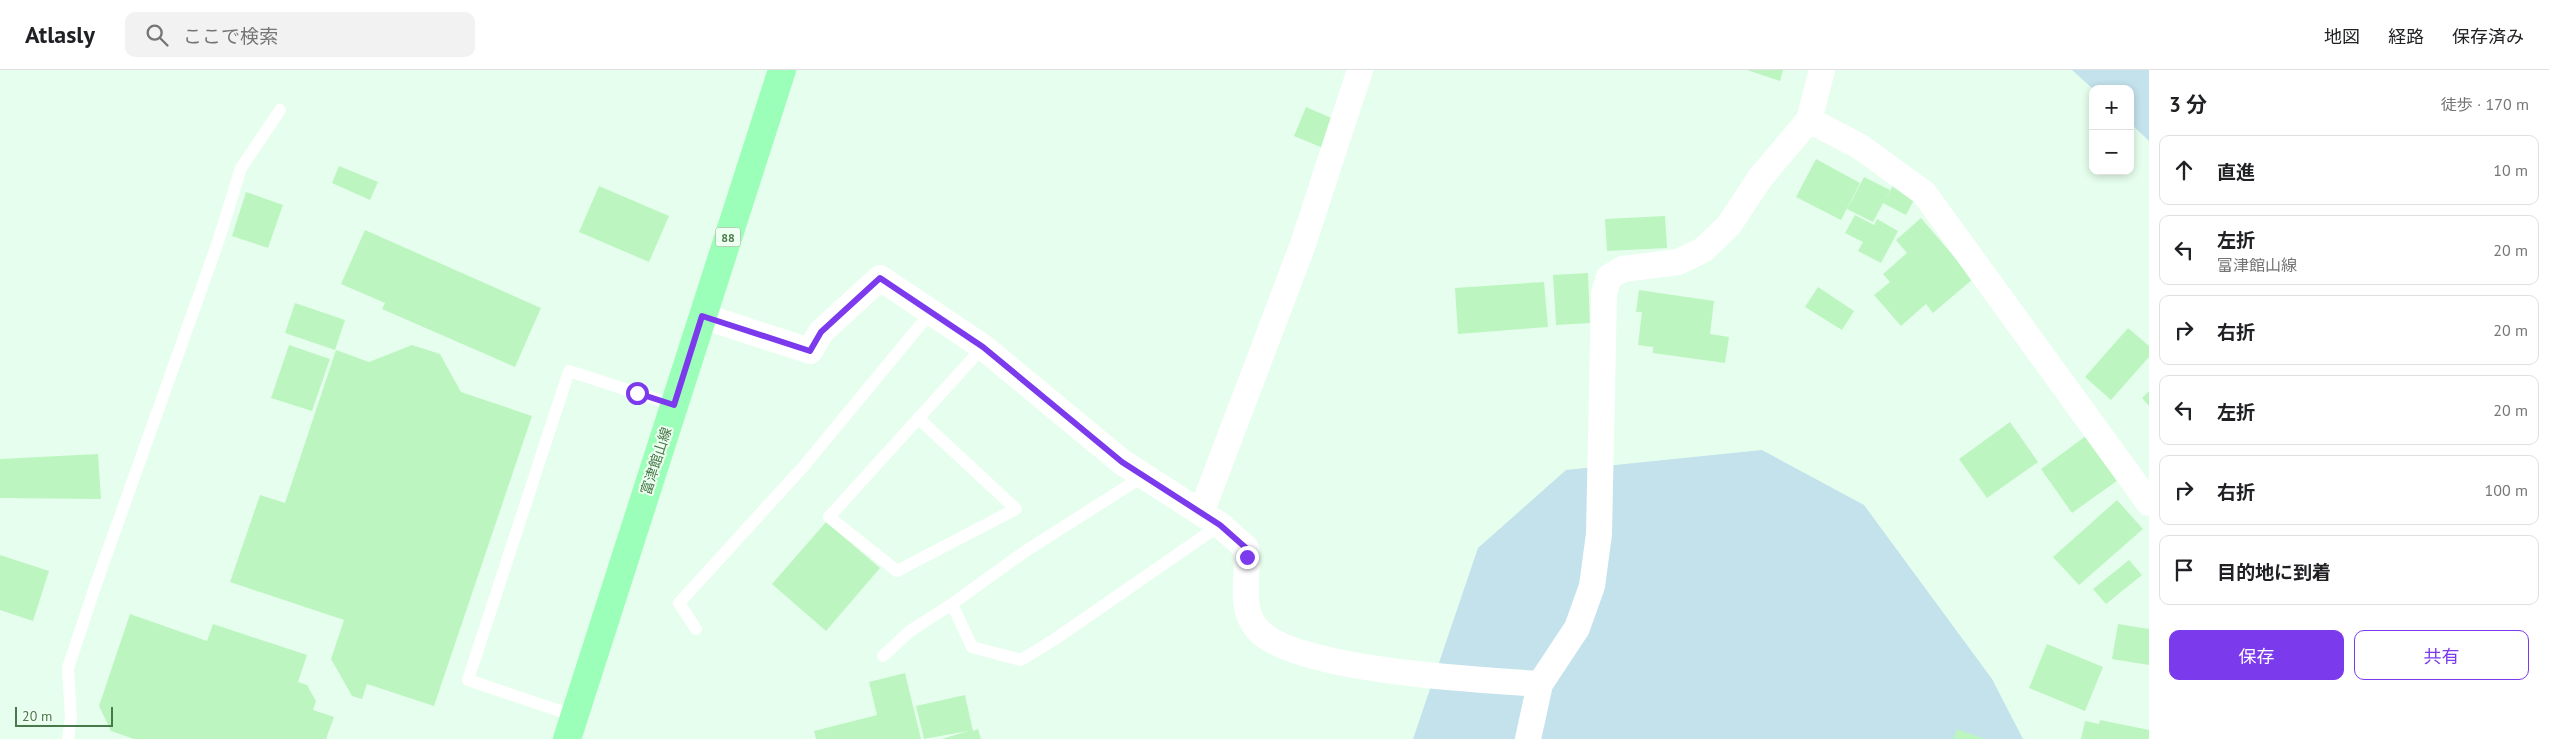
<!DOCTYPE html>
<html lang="ja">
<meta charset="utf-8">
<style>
body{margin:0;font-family:"PT Sans","Noto Sans JP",sans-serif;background:#f2f2f2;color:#202124}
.controls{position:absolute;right:15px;top:15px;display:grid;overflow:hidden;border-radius:10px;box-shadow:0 2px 8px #0003}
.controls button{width:45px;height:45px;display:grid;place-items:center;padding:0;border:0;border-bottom:1px solid #e0e0e0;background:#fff;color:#202124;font:25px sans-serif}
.scale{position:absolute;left:15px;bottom:12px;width:98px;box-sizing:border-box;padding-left:5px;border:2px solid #49794a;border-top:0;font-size:14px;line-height:18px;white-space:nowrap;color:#49794a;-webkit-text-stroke:4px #eefff2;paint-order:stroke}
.stop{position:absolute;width:15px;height:15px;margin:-11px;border:4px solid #7c3aed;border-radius:50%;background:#fff}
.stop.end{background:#7c3aed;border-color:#fff;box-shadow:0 1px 5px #0008}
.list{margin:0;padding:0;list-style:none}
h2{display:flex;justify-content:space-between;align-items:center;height:65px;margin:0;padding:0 20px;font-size:21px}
h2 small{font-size:16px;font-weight:400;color:#757577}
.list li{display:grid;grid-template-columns:32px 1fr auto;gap:15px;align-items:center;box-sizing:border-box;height:70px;margin:0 10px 10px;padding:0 10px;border:1px solid #e0e0e0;border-radius:10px}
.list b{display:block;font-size:19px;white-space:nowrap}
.list p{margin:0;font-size:16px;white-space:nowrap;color:#757577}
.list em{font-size:16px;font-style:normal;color:#757577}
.actions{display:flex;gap:10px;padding:15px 20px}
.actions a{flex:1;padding:11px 0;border:1px solid #7c3aed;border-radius:10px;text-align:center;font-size:18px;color:#7c3aed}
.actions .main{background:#7c3aed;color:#fff}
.icon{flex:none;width:28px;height:28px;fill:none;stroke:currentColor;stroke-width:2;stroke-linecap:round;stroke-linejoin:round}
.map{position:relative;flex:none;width:2149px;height:669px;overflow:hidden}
header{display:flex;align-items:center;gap:30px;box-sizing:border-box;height:70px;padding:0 25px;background:#fff;border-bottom:1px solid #e0e0e0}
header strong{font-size:24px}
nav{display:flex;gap:28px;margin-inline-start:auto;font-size:18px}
.search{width:350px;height:45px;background:#f2f2f2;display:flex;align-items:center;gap:12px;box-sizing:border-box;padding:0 18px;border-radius:10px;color:#757577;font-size:19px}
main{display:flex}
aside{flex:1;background:#fff}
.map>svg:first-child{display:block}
.green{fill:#c3e2ec}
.building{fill:#bcf5c0}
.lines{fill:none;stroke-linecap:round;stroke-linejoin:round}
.lane{stroke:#fff;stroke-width:12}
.street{stroke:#fff;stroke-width:26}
.primary{stroke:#9cffb9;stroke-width:28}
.route{stroke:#7c3aed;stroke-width:6}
.labels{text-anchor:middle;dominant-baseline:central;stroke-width:4;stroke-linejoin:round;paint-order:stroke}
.shield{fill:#eefff2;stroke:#7aa17c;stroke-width:1}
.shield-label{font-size:12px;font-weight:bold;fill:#49794a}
.street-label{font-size:14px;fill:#49794a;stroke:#eefff2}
</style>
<header>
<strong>Atlasly</strong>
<div class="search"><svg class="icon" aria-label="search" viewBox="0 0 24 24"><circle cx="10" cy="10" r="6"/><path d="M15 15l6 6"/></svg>ここで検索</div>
<nav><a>地図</a><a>経路</a><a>保存済み</a></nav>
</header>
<main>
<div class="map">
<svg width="2149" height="669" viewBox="0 0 2149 669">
<rect width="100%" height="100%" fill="#e6feed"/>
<!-- green -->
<path class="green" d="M 2072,0 L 2149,0 L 2149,71 L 2130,53 L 2130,19 L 2093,19 Z
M 1762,380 L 1864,435 L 1992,609 L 2023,669 L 1413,669 L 1478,478 L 1566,400 Z"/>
<!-- building -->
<path class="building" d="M 1747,0 L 1783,0 L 1780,11 Z
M 1306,37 L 1336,50 L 1323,78 L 1294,66 Z
M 1816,89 L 1860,113 L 1841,150 L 1796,127 Z
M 339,96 L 378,112 L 370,130 L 332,113 Z
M 1864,107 L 1890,120 L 1873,152 L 1847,139 Z
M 1895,112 L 1917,124 L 1906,145 L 1883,133 Z
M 599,116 L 669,146 L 649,192 L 579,162 Z
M 246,122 L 283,135 L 268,178 L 232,166 Z
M 1855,145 L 1874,155 L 1877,149 L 1898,161 L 1881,193 L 1858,181 L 1863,172 L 1845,163 Z
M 1665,146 L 1667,178 L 1607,181 L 1605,149 Z
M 1921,148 L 1973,209 L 1933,243 L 1926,234 L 1901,256 L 1874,225 L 1890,212 L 1883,204 L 1907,183 L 1896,170 Z
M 365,160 L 541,238 L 515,297 L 382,239 L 385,233 L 341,214 Z
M 1588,203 L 1590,253 L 1556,255 L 1553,205 Z
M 1544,212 L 1548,257 L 1458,264 L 1455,218 Z
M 1818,217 L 1854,241 L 1842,260 L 1805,237 Z
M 1639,220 L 1714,231 L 1710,264 L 1729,267 L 1725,293 L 1653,283 L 1653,277 L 1638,275 L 1642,242 L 1636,242 Z
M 295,233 L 345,250 L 335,280 L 285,263 Z
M 2128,258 L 2149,276 L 2149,287 L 2111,330 L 2085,307 Z
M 289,275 L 330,289 L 312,341 L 271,328 Z
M 412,275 L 440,284 L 461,322 L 532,346 L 434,636 L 367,614 L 362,629 L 352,626 L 331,589 L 344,550 L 230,512 L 260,425 L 285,433 L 336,280 L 369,292 Z
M 2149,321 L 2149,336 L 2142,328 Z
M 2010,352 L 2038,392 L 1987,428 L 1959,389 Z
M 2086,366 L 2118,410 L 2072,443 L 2041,399 Z
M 98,384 L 101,429 L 0,428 L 0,389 Z
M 2117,430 L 2143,459 L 2079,515 L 2053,487 Z
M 826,452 L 880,498 L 826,561 L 772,514 Z
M 0,485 L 49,501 L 33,551 L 0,540 Z
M 2129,490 L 2142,505 L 2106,534 L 2093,519 Z
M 130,544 L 207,571 L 213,554 L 307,585 L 298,612 L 307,615 L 316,631 L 313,640 L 334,647 L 326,669 L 134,669 L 111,661 L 99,636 Z
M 2118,554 L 2149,559 L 2149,595 L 2112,589 Z
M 2047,574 L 2103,597 L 2085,641 L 2029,618 Z
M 905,603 L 921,669 L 816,669 L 814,661 L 877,645 L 869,612 Z
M 965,625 L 973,661 L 978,659 L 981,669 L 942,669 L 968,661 L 924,669 L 916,636 Z
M 2100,650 L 2149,660 L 2149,669 L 2081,669 L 2085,651 L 2099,654 Z
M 1957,659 L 1985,669 L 1953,669 Z"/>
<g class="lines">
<!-- lane -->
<path class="lane" d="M 918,348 L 1016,439 L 897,501 L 829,447 L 983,277
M 1142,407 L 1024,482 L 952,534 L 972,577 L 1021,590 L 1055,569 L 1220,455
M 696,559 L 679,533 L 803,397 L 931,242
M 883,586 L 910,561 L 952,534
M 575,646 L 468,610 L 569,301 L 674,335
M 68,669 L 71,647 L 68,598 L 97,511 L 218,172 L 241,98 L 280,40"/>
<!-- street -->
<path class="street" d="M 1809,50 L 1859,76 L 1924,123 L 2149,433
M 702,246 L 810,281 L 821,262 L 880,208 L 983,277 L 1122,392 L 1220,455 L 1246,478 C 1250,506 1237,538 1259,561 C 1299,601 1480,610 1540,614
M 1201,443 L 1302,177 L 1360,0
M 1528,669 L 1540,614 L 1577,558 L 1592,516 L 1599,464 L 1604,224 L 1609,207 L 1623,199 L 1678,192 L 1703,180 L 1729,155 L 1760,108 L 1809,50 L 1822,0"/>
<!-- primary -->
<path class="primary" d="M 567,669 L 782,0"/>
</g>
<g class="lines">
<!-- route -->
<path class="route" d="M 637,323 L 674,335 L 702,246 L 810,281 L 821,262 L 880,208 L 983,277 L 1122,392 L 1220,455 L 1246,478 L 1247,487"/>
</g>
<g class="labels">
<!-- shield labels -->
<rect class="shield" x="715.5" y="157.5" width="25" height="19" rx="4"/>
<g class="shield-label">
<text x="728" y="167">88</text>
</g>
<!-- street labels -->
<g class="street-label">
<text transform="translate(656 391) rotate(-72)">富津館山線</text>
</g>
</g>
</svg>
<div class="controls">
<button>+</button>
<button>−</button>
</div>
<div class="scale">20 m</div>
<div class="stop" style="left:637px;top:323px"></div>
<div class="stop end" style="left:1247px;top:487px"></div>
</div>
<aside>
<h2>3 分<small>徒歩 · 170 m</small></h2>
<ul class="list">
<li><svg class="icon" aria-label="ahead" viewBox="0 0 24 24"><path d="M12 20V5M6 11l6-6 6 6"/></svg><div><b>直進</b></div><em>10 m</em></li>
<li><svg class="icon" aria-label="left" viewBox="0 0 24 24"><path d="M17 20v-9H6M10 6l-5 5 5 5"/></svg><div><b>左折</b><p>富津館山線</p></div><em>20 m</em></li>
<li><svg class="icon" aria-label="right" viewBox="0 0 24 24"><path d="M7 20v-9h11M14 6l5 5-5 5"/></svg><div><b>右折</b></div><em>20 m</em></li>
<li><svg class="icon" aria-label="left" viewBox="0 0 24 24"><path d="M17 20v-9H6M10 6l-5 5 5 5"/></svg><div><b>左折</b></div><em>20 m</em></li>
<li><svg class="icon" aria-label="right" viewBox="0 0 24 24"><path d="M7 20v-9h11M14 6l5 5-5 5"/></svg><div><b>右折</b></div><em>100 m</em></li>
<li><svg class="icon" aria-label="arrive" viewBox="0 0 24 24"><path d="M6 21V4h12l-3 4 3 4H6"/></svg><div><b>目的地に到着</b></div></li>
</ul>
<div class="actions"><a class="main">保存</a><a>共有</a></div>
</aside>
</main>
